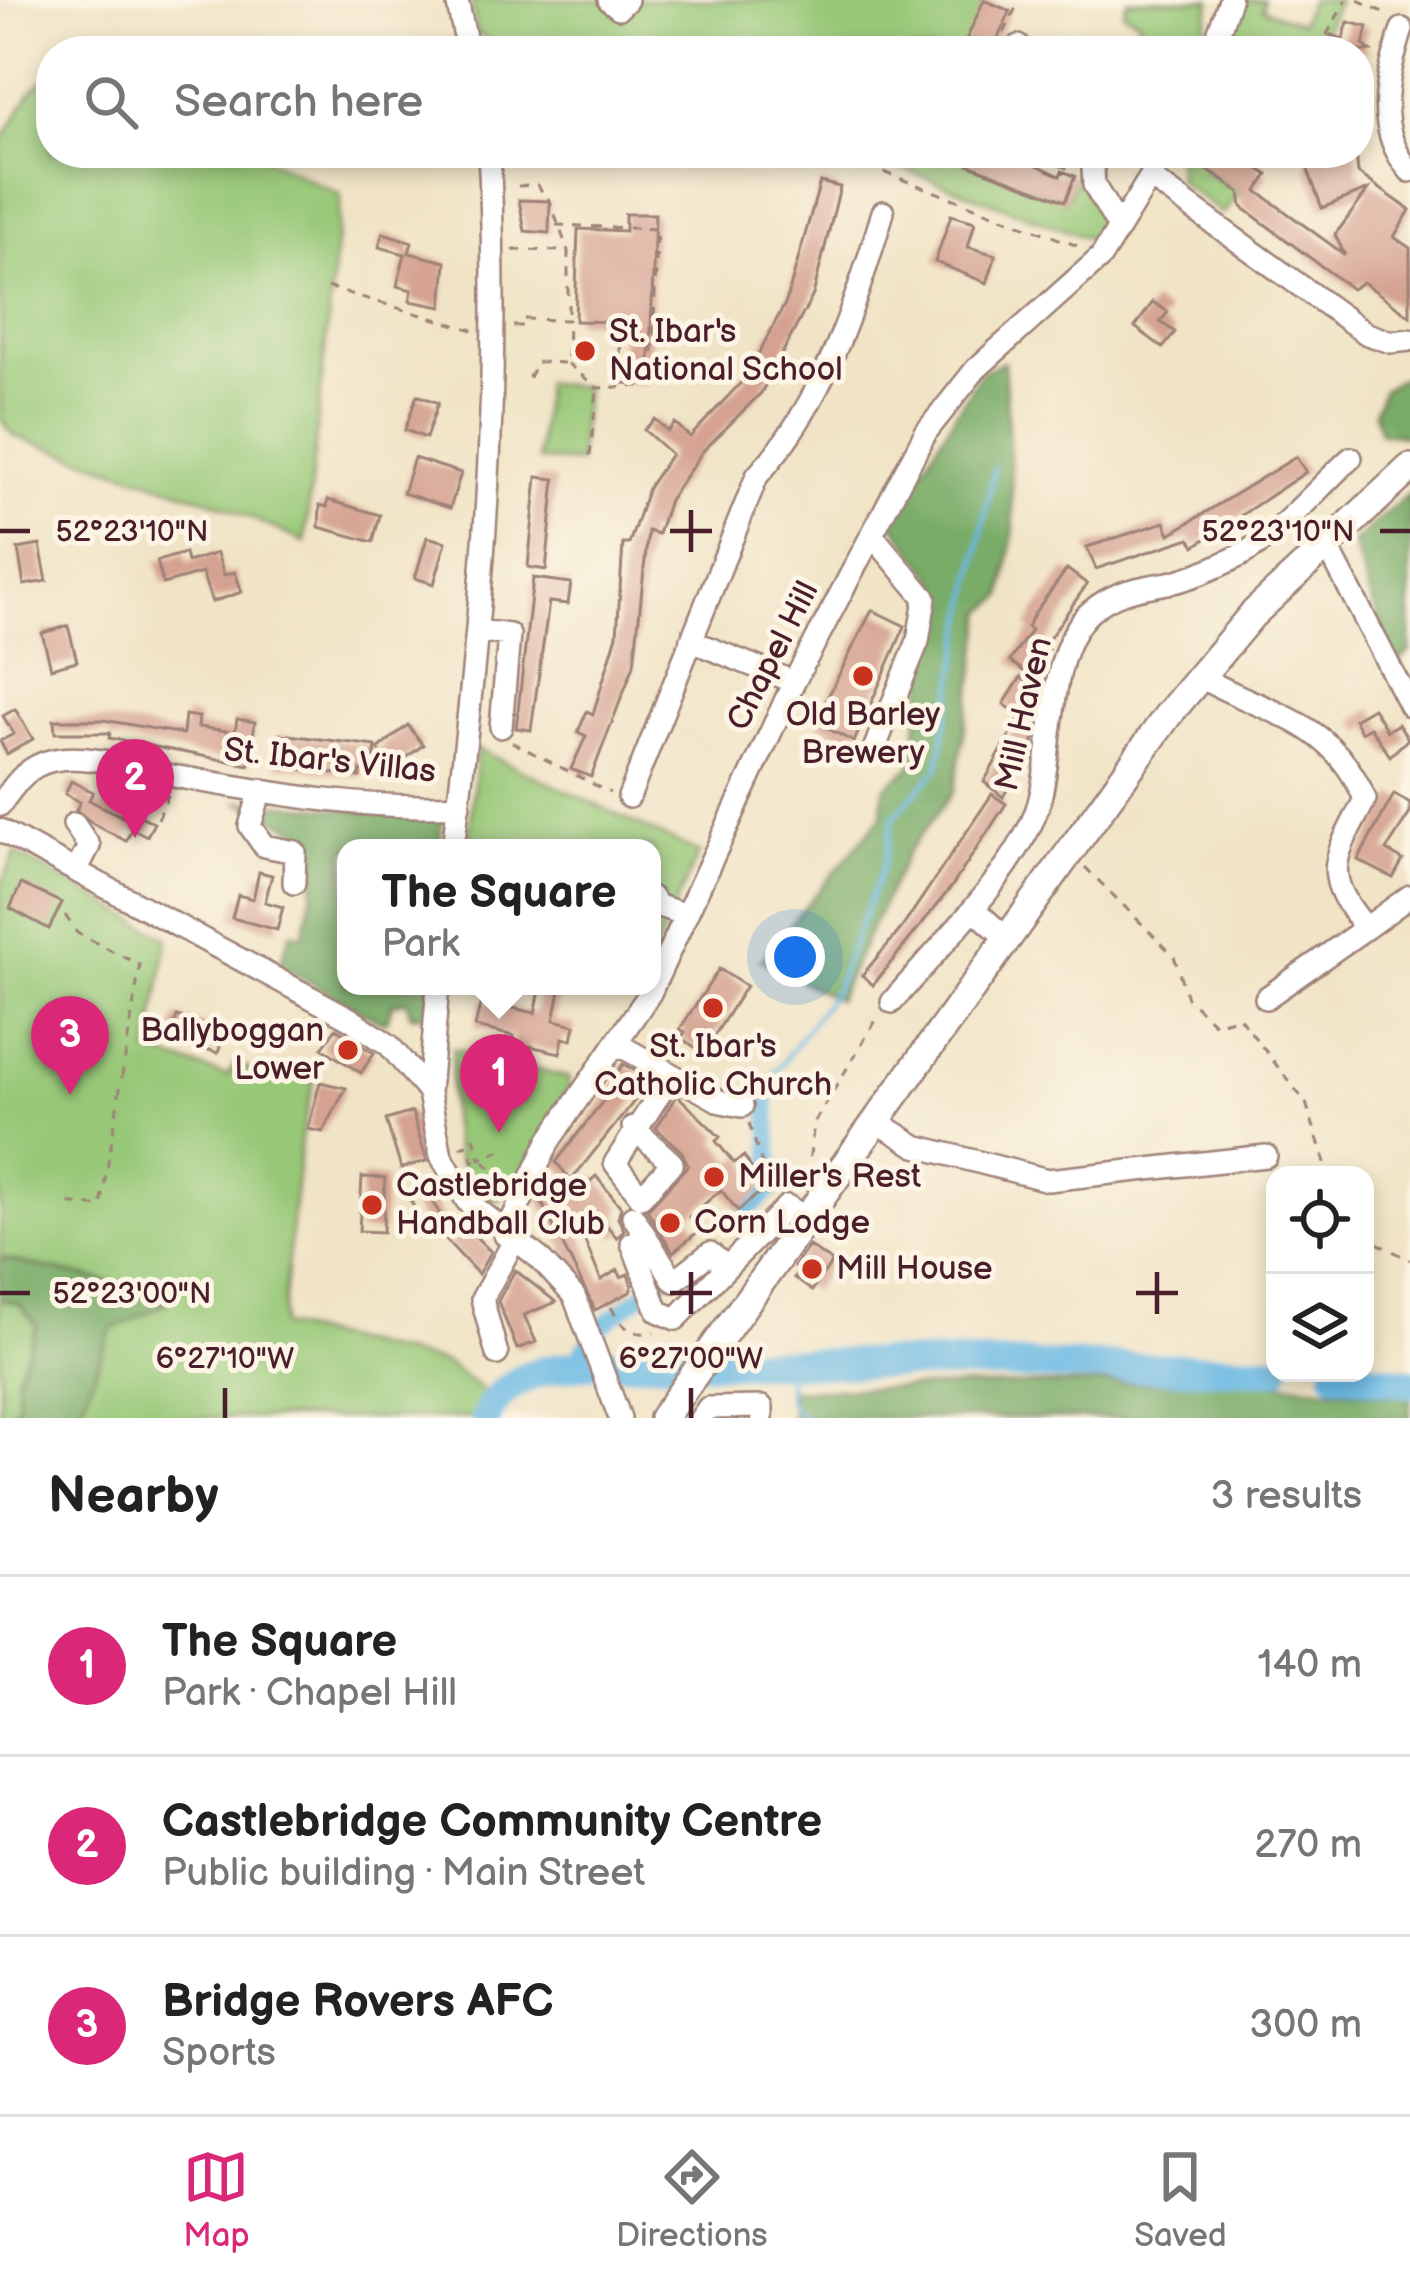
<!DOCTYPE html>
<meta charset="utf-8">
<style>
body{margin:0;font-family:"Balsamiq Sans",sans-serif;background:#f2f2f2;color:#222}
.controls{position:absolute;right:36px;bottom:36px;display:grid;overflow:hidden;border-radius:24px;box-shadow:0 6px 18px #0003}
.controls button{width:108px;height:108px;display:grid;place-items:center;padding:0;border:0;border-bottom:3px solid #e0e0e0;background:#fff;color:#222;font:60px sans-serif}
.you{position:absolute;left:795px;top:957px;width:42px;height:42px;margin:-30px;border:9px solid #fff;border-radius:50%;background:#1a73e8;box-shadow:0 0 0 18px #1a73e833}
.badge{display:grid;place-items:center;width:78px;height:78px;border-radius:50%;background:#db2777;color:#fff;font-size:39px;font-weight:700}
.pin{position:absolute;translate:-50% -99px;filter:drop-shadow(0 3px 6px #0008)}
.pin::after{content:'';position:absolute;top:63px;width:42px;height:36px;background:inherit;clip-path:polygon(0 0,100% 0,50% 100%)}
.popup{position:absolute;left:337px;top:839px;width:324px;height:156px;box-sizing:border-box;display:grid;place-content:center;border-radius:24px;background:#fff;filter:drop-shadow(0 3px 9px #0005);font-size:39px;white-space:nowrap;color:#767676}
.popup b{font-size:45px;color:#222}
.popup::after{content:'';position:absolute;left:50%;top:100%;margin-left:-24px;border:24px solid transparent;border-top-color:#fff}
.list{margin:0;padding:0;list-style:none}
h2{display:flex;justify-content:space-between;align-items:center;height:156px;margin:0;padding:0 48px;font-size:51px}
h2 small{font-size:39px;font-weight:400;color:#767676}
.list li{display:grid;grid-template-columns:78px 1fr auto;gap:36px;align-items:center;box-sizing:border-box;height:180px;padding:0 48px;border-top:3px solid #e0e0e0}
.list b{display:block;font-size:45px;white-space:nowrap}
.list p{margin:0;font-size:39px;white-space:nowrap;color:#767676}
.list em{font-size:39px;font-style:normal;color:#767676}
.icon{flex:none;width:66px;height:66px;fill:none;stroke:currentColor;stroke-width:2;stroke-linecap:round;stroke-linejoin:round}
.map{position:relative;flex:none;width:1410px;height:1418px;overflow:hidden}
.search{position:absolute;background:#fff;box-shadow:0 6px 18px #0003;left:36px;right:36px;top:36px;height:132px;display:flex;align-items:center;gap:30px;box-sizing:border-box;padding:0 42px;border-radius:48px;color:#767676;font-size:45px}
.sheet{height:696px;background:#fff}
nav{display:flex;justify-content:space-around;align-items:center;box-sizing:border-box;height:168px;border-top:3px solid #e0e0e0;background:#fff;font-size:33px;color:#767676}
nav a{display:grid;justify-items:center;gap:6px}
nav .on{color:#db2777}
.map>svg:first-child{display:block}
.green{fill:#97c877;stroke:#707451;stroke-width:3}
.forest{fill:#79ac68;stroke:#62664a;stroke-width:3}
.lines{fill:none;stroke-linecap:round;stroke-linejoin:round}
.stream{stroke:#6ab9e4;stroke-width:4.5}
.canal{stroke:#6ab9e4;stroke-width:16}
.river{stroke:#6ab9e4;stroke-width:30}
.building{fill:#d5a291}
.minor-casing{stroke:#9e8278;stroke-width:26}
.major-casing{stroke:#9e8278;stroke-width:32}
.path{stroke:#9e8278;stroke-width:3;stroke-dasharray:9 9;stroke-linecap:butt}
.minor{stroke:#fff;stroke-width:21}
.major{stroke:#fff;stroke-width:27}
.ticks{fill:none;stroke:#4a1f2b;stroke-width:4.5}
.poi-dot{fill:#c8321e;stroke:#fcf5e5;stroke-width:4.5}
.labels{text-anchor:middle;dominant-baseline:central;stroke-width:10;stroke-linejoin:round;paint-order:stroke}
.poi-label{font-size:33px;fill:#4a1f2b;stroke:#fcf5e5;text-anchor:start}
.street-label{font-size:33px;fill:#4a1f2b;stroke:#fcf5e5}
.ticks-label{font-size:30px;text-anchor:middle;fill:#4a1f2b;stroke:#fcf5e5;stroke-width:10;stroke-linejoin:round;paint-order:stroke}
</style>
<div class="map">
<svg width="1410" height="1418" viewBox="0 0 1410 1418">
<rect width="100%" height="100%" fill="#fcf5e5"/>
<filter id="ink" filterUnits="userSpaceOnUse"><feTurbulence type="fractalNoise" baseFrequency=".00833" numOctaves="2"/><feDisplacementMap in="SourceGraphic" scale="24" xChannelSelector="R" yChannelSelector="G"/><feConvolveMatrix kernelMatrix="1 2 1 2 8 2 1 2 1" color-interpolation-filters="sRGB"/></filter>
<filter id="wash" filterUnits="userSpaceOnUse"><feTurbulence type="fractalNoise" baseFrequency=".004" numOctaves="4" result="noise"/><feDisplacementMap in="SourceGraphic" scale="48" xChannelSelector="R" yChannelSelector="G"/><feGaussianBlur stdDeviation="2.7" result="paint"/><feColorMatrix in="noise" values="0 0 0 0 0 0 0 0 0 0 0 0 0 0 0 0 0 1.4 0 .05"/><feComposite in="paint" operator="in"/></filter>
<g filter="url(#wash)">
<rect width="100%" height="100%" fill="#f1e4c6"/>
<!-- green -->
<path class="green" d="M 471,0 L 989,0 L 984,1 L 969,43 L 961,51 L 519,51 L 477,34 Z
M 1128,0 L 1211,0 L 1202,50 L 1128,51 L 1140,21 L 1123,12 Z
M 1238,0 L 1264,0 L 1262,9 L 1300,23 L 1310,0 L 1338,0 L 1315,51 L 1286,51 L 1255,37 L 1248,51 L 1222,51 Z
M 51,74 L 51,153 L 255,153 L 341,195 L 305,542 L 212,501 L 14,436 L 0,418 L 0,144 L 33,89 Z
M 862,153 L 948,155 L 1065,201 L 1079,175 L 1101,221 L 1091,240 Z
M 1176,155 L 1206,165 L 1204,171 L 1240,192 L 1223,214 L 1178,181 Z
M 544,383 L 585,387 L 578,463 L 538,460 Z
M 477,749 L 699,853 L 652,956 L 652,848 L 468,848 Z
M 15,853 L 168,938 L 149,1052 L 227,1076 L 236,1063 L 272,1080 L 279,1067 L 315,1076 L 301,1138 L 281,1326 L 445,1363 L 493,1398 L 485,1418 L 77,1418 L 111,1330 L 165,1304 L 115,1283 L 0,1258 L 0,888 Z
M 453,1049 L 569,1078 L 569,1088 L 515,1188 L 494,1201 C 442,1178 450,1093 453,1049 Z
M 0,1299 L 20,1304 L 37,1325 L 17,1376 L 18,1403 L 7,1418 L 0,1418 Z"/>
<!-- forest -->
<path class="forest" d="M 1004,361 L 1014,530 L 1003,597 L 985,611 L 954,791 L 907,853 L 837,1000 L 760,960 L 882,816 L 884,788 L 911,766 L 939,584 L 891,521 L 981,372 Z
M 1410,372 L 1410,436 L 1380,433 L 1374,412 L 1383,390 Z
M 1410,492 L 1410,651 L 1394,667 L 1353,543 Z
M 237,801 L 442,817 L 440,848 L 346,848 L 346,986 L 431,986 L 428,1015 L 411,1015 L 406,1000 L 392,1004 L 387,1021 L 381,1022 L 280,965 L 291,932 L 303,935 L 313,891 L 314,838 Z
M 0,1258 L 115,1283 L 167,1303 L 111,1330 L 77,1418 L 7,1418 L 18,1403 L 17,1376 L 37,1326 L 20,1304 L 0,1299 Z
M 1255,1380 L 1410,1397 L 1410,1418 L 792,1418 L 790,1390 Z"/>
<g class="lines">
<!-- stream -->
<path class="stream" d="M 766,1086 L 835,990 L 885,861 L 893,818 L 938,768 L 994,468
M 788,1363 L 788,1401 L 803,1418"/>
<!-- canal -->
<path class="canal" d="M 747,1211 L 774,1188 L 766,1086
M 573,1364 L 598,1328 L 660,1282"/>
<!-- river -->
<path class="river" d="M 1336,1373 L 1410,1383
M 486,1418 C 510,1354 614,1363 670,1361 L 1275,1369"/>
</g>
<g id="blocks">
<!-- building -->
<path class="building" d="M 984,0 L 1010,11 L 1005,23 L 992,51 L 961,51 Z
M 1348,22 L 1368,27 L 1363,45 L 1371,51 L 1325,51 L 1331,35 L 1343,39 Z
M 939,153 L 1012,153 L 1060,176 L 1062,171 L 1075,176 L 1065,201 Z
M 1182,153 L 1268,153 L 1258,168 L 1268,175 L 1257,191 L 1345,255 L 1335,235 L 1369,189 L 1322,208 L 1305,162 L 1325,153 L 1356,153 L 1358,173 L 1410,210 L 1394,237 L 1410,248 L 1410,316 L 1363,282 L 1352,289 L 1242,207 L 1240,192 Z
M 820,182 L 840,187 L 813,295 L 761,393 L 703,451 L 669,500 L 658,534 L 648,531 L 634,665 L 591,777 L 571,769 L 586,736 L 578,732 L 587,711 L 593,714 L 617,635 L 623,544 L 629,544 L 648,488 L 671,454 L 644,430 L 655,419 L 668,431 L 675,423 L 690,437 L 746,377 L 786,302 Z
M 519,200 L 550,201 L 549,233 L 525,231 Z
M 625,214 L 655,214 L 649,384 L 619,383 L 621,322 L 575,321 L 578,229 L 625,231 Z
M 951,215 L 975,222 L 968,247 L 996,255 L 987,283 L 935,262 Z
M 383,233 L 412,242 L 409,253 L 446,262 L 442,307 L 410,301 L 412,290 L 397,286 L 405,254 L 379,247 Z
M 1153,302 L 1168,312 L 1160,322 L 1175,332 L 1163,348 L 1135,327 Z
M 417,395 L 438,403 L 426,438 L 405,430 Z
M 1296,457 L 1306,472 L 1195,546 L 1190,538 L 1096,569 L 1087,547 L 1165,522 L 1170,534 Z
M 414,458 L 461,473 L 450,508 L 403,493 Z
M 537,477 L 555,479 L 546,570 L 528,567 Z
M 328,500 L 380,515 L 373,542 L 319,527 L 320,505 L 327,507 Z
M 427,537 L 446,542 L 434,584 L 415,578 Z
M 40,545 L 47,581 L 24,585 L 18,549 Z
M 185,553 L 187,562 L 217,553 L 224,575 L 235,572 L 242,592 L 212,602 L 202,573 L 163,584 L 157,561 Z
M 1067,569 L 1087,584 L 1044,646 L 1048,649 L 1030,676 L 1010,661 L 1031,630 L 1027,627 L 1035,612 Z
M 533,578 L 571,583 L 568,604 L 549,602 L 531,730 L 516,728 Z
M 872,610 L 905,626 L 854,742 L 815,722 Z
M 68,626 L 77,661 L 51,668 L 42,633 Z
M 1021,677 L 1041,692 L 1024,719 L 1004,704 Z
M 1373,708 L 1387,731 L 1398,724 L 1408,739 L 1390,756 L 1370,727 L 1361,732 L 1354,719 Z
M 15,709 L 33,739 L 7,754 L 0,741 L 14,734 L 3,716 Z
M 185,715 L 199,717 L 198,727 L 235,732 L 237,719 L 255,722 L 249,765 L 109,738 L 110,733 L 55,733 L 54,720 L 104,720 L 183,734 Z
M 1018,721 L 1035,734 L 1034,740 L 1003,797 L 984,782 Z
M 408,725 L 423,745 L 393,768 L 378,749 Z
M 280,734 L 376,746 L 373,773 L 361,771 L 360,777 L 276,766 Z
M 71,781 L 93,792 L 89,800 L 129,820 L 133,812 L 154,823 L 147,836 L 132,829 L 126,841 L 92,823 L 76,810 L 80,802 L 65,794 Z
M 992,794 L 1006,804 L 952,886 L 873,985 L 862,975 L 901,929 Z
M 1394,794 L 1410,803 L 1410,813 L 1386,850 L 1403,860 L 1393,878 L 1358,860 Z
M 259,872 L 272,875 L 265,902 L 283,907 L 277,930 L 232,918 L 238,895 L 253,899 Z
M 21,884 L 62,903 L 49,929 L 10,908 Z
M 719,969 L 746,986 L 707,1047 L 701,1043 L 698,1049 L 681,1038 L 685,1032 L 680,1029 Z
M 541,986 L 561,986 L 554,1020 L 575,1025 L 572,1040 L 563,1038 L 560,1053 L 530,1046 L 528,1054 L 511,1050 L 514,1036 L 475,1027 L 481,1001 L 535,1013 Z
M 177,1016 L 225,1032 L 218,1053 L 170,1037 Z
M 336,1028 L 374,1053 L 361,1073 L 322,1048 Z
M 623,1064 L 651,1080 L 573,1178 L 584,1187 L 596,1176 L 621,1207 L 618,1218 L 624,1230 L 617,1238 L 596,1212 L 577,1222 L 601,1280 L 618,1270 L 621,1277 L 628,1274 L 632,1286 L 630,1292 L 595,1310 L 539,1197 L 569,1178 L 556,1162 L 620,1079 L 615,1076 Z
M 320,1082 L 346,1088 L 323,1132 L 308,1129 Z
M 677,1095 L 720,1137 L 716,1141 L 734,1163 L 744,1156 L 764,1189 L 738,1211 L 721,1190 L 689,1217 L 700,1230 L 673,1252 L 647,1210 L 688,1165 L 682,1152 L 656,1128 Z
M 412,1112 L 427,1161 L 401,1168 L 386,1120 Z
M 362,1177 L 385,1178 L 383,1232 L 359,1231 Z
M 425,1187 L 449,1231 L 459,1220 L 491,1252 L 478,1274 L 430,1223 L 424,1226 L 408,1196 Z
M 809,1246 L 832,1262 L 812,1291 L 794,1278 L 799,1271 L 794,1267 Z
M 515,1270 L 556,1302 L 524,1315 L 536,1342 L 517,1349 L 498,1301 Z"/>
</g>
</g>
<g filter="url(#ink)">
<use href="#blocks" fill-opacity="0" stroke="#9e8278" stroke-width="3"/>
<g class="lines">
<!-- minor casing -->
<g class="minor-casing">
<path id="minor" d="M 457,0 L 468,51
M 609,0 L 619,8 L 627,0
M 1402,29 C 1387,78 1373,128 1410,171
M 1017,51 L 1019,46
M 1212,51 L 1230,0
M 1092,153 L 1094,185 L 1119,228
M 1152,179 L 1367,334 L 1391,342 L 1410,340
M 873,536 L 925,598 L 918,641 L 873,752
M 1325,542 L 1410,706
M 479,631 L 509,635 L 501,727
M 694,642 L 794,682
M 1199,676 C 1266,715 1331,717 1365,799 C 1335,859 1319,872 1366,928 L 1410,896
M 261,790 L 250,826 L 264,846 L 295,852 L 294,883
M 629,797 L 757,476 C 824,402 855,306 883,212
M 0,805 C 15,784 27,765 54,760 C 92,753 136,770 173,776 C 266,792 365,811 459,805
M 74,824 L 89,846 L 76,871
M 0,830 L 349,1018 L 389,1045 L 429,1093 L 441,1156 L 467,1201 L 539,1258 L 574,1296 L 620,1418
M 453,848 C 482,617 502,386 489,153
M 652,898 L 656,905 L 686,915
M 977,912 L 1006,938
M 1266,998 L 1366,928
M 892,1002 C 935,951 1019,868 1038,806 C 1055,751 1046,654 1089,613 C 1114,590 1141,588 1173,582 C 1195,577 1221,565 1241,555 C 1282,533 1316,489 1351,458
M 619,1045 L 721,1102 L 742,1106
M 429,1093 L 438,986
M 876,1121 L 916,1146 L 1048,1180 L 1266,1156
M 633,1127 L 672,1163 L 641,1197 L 615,1163 L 671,1076
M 633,1216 L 674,1281 L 710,1253 L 727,1267
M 505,1235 L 549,1141 L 650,993 L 794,682 L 926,432 L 976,369 L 1101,257 L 1165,153
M 632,1243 L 658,1311 L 676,1319 L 787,1206 L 808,1219
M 497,1354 L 482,1299 L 514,1241
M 701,1418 L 708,1408 L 762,1407 L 762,1418"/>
</g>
<!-- major casing -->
<g class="major-casing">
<path id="major" d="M 663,1418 L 1168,715 L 1252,615 L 1410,468"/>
</g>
<!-- path -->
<path class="path" d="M 1358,0 L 1389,15
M 1004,33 L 1018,3
M 1318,51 L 1346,0
M 833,153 L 1083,248
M 1025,153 L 1073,170
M 1121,153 L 1137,161
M 518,186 L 537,185 L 550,201 L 568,251
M 556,225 L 657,229 L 652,385 L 597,388 L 567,363
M 513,250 L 568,251 L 568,318
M 327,287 L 473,330
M 513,326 L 522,326 L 522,319 L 568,320 L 567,363 L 537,362 L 528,379
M 590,456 L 597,390
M 512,742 L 610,793
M 158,819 L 168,795
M 1085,867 L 1174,956 L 1187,998 L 1215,1024 L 1239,1017 L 1306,1103 L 1329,1175
M 65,915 L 77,933 L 140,965 L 101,1207 L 65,1203
M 749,1123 L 771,1193
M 474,1137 L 480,1159 L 504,1149
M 460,1148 L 466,1145 L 473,1161 L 480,1159 L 507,1182
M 797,1189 L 807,1179 L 814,1123 L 878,1017
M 1365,1230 L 1373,1241 L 1410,1260
M 611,1307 C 621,1326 631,1337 654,1332"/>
<!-- minor -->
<use href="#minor" class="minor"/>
<!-- major -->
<use href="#major" class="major"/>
</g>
</g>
<!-- ticks -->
<path class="ticks" d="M 691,510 L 691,552M 0,531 L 30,531M 670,531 L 712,531M 1380,531 L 1410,531M 691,1272 L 691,1314M 1157,1272 L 1157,1314M 0,1293 L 30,1293M 670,1293 L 712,1293M 1136,1293 L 1178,1293M 225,1388 L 225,1418M 691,1388 L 691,1418"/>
<!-- markers -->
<g class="poi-dot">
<circle cx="585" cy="351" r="12"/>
<circle cx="863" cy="676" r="12"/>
<circle cx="713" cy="1008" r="12"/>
<circle cx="348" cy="1050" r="12"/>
<circle cx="714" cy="1177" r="12"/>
<circle cx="372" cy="1205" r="12"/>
<circle cx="670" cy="1223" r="12"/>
<circle cx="812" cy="1269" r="12"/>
</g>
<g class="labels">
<!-- poi labels -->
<g class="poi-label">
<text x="609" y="332">St. Ibar's<tspan x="609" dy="38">National School</tspan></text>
<text x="863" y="715" text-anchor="middle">Old Barley<tspan x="863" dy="38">Brewery</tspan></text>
<text x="324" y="1031" text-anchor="end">Ballyboggan<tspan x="324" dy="38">Lower</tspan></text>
<text x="713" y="1047" text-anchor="middle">St. Ibar's<tspan x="713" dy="38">Catholic Church</tspan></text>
<text x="738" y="1177">Miller's Rest</text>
<text x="396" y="1186">Castlebridge<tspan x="396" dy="38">Handball Club</tspan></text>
<text x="694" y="1223">Corn Lodge</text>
<text x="836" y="1269">Mill House</text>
</g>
<!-- street labels -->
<g class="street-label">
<text transform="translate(773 656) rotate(-63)">Chapel Hill</text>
<text transform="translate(1024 714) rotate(-77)">Mill Haven</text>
<text transform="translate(330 761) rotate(6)">St. Ibar's Villas</text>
</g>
</g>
<g class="ticks-label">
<text x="132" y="541">52°23'10"N</text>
<text x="1278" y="541">52°23'10"N</text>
<text x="132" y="1303">52°23'00"N</text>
<text x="225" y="1368">6°27'10"W</text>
<text x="691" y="1368">6°27'00"W</text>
</g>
</svg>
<div class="controls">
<button><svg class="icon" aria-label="locate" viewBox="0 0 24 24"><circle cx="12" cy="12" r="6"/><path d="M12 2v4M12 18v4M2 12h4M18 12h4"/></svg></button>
<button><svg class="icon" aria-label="layers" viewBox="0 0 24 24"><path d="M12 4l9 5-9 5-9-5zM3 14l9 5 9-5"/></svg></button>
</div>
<div class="you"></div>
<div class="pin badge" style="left:499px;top:1133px">1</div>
<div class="popup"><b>The Square</b>Park</div>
<div class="pin badge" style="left:135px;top:838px">2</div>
<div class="pin badge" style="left:70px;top:1095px">3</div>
<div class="search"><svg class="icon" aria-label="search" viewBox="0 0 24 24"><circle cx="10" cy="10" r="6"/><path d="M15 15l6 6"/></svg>Search here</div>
</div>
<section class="sheet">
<h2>Nearby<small>3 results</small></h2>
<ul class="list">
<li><span class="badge">1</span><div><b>The Square</b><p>Park · Chapel Hill</p></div><em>140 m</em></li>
<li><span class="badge">2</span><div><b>Castlebridge Community Centre</b><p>Public building · Main Street</p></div><em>270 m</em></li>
<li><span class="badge">3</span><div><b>Bridge Rovers AFC</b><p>Sports</p></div><em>300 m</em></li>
</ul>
</section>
<nav>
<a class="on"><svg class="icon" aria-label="map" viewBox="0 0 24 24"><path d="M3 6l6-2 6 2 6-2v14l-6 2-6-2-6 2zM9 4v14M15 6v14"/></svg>Map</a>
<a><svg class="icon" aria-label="directions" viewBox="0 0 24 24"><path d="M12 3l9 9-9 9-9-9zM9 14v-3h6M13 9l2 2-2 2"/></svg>Directions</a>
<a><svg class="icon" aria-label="saved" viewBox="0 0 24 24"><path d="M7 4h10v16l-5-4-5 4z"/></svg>Saved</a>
</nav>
